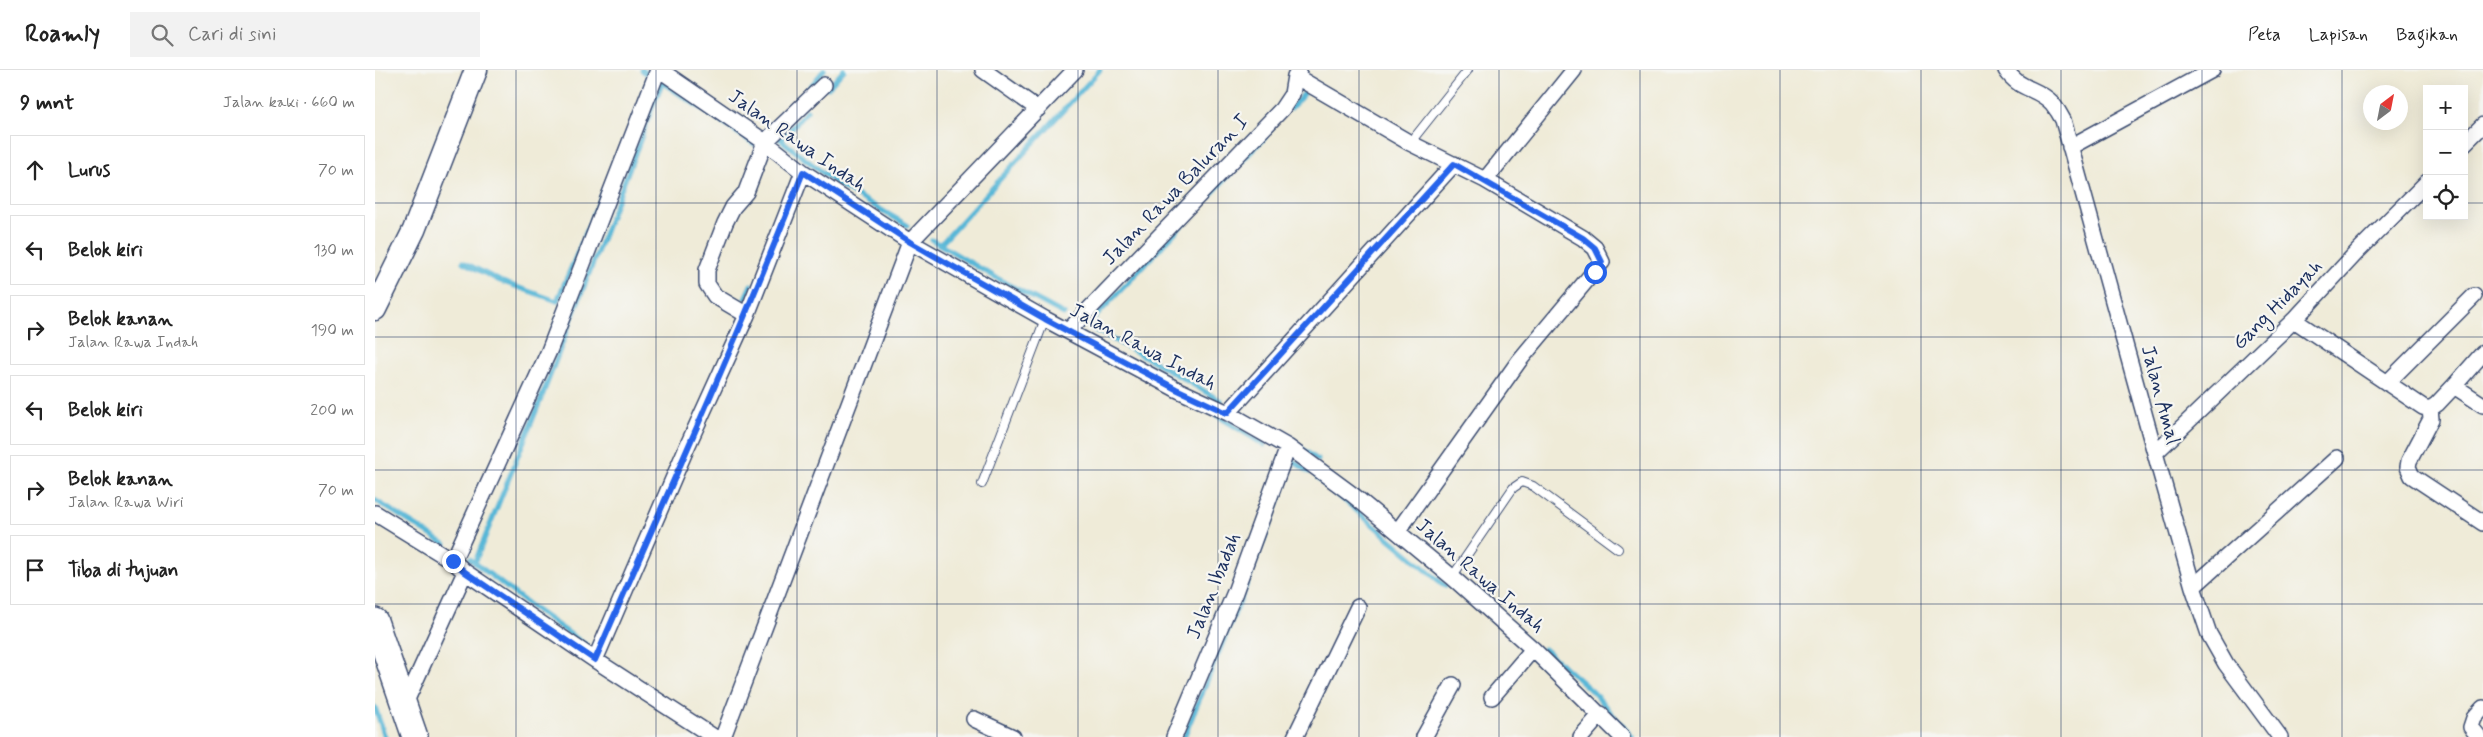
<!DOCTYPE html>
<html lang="id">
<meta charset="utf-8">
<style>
body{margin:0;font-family:Mynerve,sans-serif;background:#f2f2f2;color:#222}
.controls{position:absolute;right:15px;top:15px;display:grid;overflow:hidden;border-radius:0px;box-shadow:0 5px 20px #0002}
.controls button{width:45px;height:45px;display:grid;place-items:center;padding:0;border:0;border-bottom:1px solid #e0e0e0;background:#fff;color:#222;font:25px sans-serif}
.compass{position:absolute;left:1988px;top:15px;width:45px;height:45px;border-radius:50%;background:#fff;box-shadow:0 5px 20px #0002;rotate:32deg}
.stop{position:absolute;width:15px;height:15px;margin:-11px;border:4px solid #2563eb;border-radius:50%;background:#fff}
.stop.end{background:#2563eb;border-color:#fff;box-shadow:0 1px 5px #0008}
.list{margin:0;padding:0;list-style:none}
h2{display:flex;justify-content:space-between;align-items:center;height:65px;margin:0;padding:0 20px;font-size:21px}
h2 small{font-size:16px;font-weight:400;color:#767676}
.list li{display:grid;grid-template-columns:32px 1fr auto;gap:15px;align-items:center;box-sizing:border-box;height:70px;margin:0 10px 10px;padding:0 10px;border:1px solid #e0e0e0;border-radius:0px}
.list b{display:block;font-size:19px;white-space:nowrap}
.list p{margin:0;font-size:16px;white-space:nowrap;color:#767676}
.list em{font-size:16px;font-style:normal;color:#767676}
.icon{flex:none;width:28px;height:28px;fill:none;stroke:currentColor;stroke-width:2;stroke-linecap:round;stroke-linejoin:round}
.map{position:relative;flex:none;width:2108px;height:667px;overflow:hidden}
header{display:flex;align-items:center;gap:30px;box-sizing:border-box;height:70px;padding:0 25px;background:#fff;border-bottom:1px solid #e0e0e0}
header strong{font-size:24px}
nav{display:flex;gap:28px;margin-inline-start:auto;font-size:18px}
.search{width:350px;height:45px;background:#f2f2f2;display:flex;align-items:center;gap:12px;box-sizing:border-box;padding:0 18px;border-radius:0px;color:#767676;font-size:19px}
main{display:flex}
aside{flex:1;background:#fff}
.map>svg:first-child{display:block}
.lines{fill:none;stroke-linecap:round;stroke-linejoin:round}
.stream{stroke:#59b7d7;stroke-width:5}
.lane-casing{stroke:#3b4b70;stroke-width:10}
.street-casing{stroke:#3b4b70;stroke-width:18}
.secondary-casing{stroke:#3b4b70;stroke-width:25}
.primary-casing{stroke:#3b4b70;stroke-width:28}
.lane{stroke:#fff;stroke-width:8}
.street{stroke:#fff;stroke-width:15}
.secondary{stroke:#fff;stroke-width:22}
.primary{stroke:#fff;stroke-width:25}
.route{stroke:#2563eb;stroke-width:6}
.grid{fill:none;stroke:#1b2f5e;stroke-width:1;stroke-opacity:0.55}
.labels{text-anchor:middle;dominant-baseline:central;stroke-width:4.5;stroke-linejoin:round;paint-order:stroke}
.street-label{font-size:20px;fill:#1b2f5e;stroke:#f6f6f2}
</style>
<header>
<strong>Roamly</strong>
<div class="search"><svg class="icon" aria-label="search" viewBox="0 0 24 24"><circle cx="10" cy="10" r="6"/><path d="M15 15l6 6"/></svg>Cari di sini</div>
<nav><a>Peta</a><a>Lapisan</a><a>Bagikan</a></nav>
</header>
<main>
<aside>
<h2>9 mnt<small>Jalan kaki · 660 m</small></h2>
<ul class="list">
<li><svg class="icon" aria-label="ahead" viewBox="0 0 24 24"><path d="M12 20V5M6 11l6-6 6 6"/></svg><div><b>Lurus</b></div><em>70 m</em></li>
<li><svg class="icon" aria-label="left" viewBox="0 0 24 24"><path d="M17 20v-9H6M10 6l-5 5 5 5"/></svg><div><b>Belok kiri</b></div><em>130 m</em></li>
<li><svg class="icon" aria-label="right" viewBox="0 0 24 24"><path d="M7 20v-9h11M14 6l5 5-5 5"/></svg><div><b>Belok kanan</b><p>Jalan Rawa Indah</p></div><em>190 m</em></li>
<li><svg class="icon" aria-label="left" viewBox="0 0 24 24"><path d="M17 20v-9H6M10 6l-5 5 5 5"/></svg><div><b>Belok kiri</b></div><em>200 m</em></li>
<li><svg class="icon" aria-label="right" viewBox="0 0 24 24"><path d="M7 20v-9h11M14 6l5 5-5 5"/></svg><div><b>Belok kanan</b><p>Jalan Rawa Wiri</p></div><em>70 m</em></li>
<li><svg class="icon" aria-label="arrive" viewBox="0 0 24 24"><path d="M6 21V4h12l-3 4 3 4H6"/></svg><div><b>Tiba di tujuan</b></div></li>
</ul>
</aside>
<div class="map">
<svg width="2108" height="667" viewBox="0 0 2108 667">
<rect width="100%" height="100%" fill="#f6f6f2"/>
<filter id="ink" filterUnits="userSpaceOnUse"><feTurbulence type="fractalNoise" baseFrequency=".02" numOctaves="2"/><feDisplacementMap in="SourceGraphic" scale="10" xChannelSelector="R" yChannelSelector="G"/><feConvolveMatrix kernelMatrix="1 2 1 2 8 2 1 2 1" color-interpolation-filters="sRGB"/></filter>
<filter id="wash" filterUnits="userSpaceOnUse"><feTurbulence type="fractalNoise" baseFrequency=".0096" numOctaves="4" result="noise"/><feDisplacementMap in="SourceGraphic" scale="20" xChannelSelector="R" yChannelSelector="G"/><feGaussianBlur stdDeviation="1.12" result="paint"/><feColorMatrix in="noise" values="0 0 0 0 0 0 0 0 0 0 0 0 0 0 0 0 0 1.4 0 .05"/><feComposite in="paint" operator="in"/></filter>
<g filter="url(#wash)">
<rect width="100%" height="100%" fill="#efebd8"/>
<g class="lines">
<!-- stream -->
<path class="stream" d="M 267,0 L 275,6
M 286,12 L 379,74
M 453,18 L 469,0
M 425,29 L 449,0
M 916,38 L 929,24
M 405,69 L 462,114 L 532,155
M 406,70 L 432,41
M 557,170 L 620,207 L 689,244
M 565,175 L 725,0
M 88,192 L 125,211 L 182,231 L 229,120
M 370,228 L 376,215
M 711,255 L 780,292 L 846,331
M 712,256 L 890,67
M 841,345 L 889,375
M 926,378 L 943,390
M 943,408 L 1070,516
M 0,430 L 70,474
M 95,489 L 157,537 L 211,575
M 100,492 L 168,324 L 287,13
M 1169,579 L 1218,622 L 1257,667
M 0,637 L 10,667
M 809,667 L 870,519 L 918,391 L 934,402"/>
</g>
</g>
<g filter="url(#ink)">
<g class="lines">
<!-- lane casing -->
<g class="lane-casing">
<path id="lane" d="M 1035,73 L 1093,0
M 607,414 L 670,249
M 1077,507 L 1138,418 L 1147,412 L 1158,416 L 1243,479"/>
</g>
<!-- street casing -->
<g class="street-casing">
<path id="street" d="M 285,0 L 390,72 L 428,102 L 535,172 L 670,249 L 801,319 L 853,343 L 913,377 L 978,425 L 1077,507 L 1158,579 L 1247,667
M 608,0 L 663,39
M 1631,0 C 1645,21 1662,17 1677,33 C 1681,38 1685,44 1688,50 L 1780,383 L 1818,517 L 1834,564 L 1851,594 L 1905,667
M 920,6 L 1035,73 L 1110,110 L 1208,168 L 1220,178 L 1227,192 L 1144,291 L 1023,461
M 2089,74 L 2108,55
M 1695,77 L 1837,0
M 1110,110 L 1199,0
M 372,245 L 340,226 L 332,214 L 332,200 L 350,153 L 358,137 L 371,122 L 390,72 L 449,15
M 1919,250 L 2048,337 L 2055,339 L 2062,334 L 2079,316 L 2108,335
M 694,260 L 907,39 L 917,24 L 920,6 L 924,0
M 2012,313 L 2099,226
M 2079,316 L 2108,283
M 2055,339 L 2056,349 L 2034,391 L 2033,397 L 2037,406 L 2108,453
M 853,343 L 1079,94
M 1780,383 L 1919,250 L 1983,181 L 2052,112
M 0,443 L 78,491 L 90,502 L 220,590 L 339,667
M 78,491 L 174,281 L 283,0
M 1818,517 L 1962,388
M 220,590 L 311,379 L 372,245 L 428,102
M 1117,627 L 1158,579
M 29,636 L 90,502
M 599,649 L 638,667
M 348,667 L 535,172 L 700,0
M 799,667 L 860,522 L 913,377
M 920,667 L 983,537
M 1049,667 L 1078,615
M 1206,667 L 1226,644
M 2104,667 L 2096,657 L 2099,648 L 2108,638"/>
</g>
<!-- secondary casing -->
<g class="secondary-casing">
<path id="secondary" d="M 0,239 L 39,160 L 101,0"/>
</g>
<!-- primary casing -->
<g class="primary-casing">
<path id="primary" d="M 0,551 L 40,667"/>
</g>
<!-- lane -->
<use href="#lane" class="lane"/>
<!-- street -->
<use href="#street" class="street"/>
<!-- secondary -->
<use href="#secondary" class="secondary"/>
<!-- primary -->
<use href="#primary" class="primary"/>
</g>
</g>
<g class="lines" filter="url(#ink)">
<!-- route -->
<path class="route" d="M 78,491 L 90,502 L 220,590 C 290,428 364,267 428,102 L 535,172 L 670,249 L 801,319 L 852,343 L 1079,94 L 1208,168 L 1220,178 L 1227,192 L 1220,202"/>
</g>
<!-- grid -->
<path class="grid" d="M 141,0 L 141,667M 281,0 L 281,667M 422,0 L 422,667M 562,0 L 562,667M 703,0 L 703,667M 843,0 L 843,667M 984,0 L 984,667M 1124,0 L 1124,667M 1265,0 L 1265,667M 1405,0 L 1405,667M 1546,0 L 1546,667M 1686,0 L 1686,667M 1827,0 L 1827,667M 1967,0 L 1967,667M 0,133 L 2052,133M 2089,133 L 2108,133M 0,267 L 2108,267M 0,400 L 2108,400M 0,534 L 2108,534"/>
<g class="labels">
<!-- street labels -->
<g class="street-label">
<text transform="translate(422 71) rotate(35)">Jalan Rawa Indah</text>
<text transform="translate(801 120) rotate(-46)">Jalan Rawa Baluran I</text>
<text transform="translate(1903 235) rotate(-45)">Gang Hidayah</text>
<text transform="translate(768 277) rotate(28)">Jalan Rawa Indah</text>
<text transform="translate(1785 325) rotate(75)">Jalan Amal</text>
<text transform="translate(1105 506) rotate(41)">Jalan Rawa Indah</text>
<text transform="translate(839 516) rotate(-68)">Jalan Ibadah</text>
</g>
</g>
</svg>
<div class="controls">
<button>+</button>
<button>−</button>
<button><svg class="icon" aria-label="locate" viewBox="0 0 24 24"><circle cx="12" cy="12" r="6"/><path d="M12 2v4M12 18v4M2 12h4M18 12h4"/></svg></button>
</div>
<svg class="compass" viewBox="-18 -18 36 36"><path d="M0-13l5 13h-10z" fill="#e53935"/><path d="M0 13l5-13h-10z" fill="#767676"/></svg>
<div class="stop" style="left:1220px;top:202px"></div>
<div class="stop end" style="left:78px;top:491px"></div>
</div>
</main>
